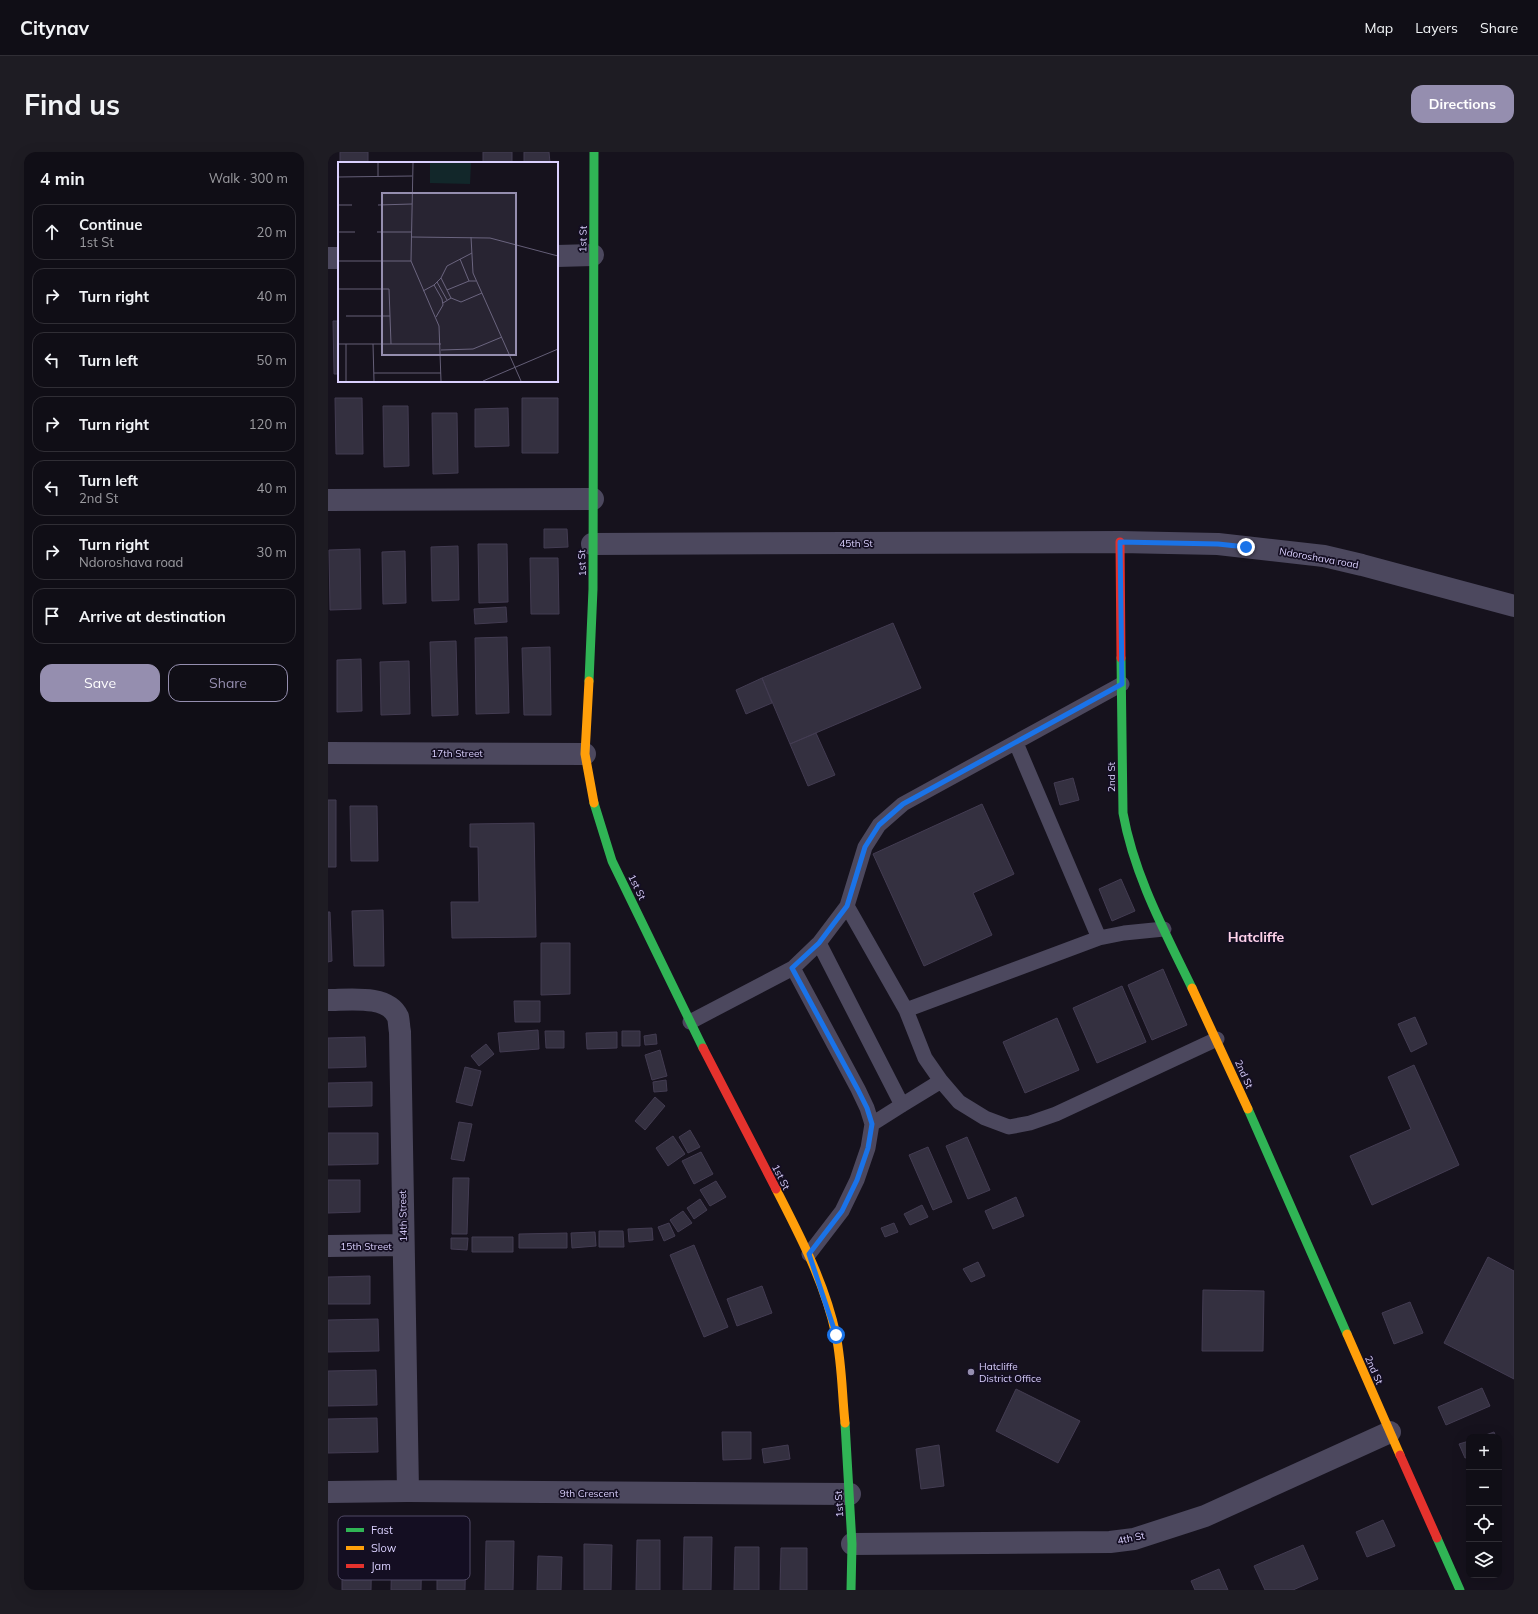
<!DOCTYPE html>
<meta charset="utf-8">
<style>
body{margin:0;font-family:Mulish,sans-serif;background:#1e1c23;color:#f1f3f6}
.controls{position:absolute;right:12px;bottom:12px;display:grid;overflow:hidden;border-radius:8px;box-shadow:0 4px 16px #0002}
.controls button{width:36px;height:36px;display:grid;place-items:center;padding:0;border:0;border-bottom:1px solid #302e35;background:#100e16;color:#f1f3f6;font:20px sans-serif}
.stop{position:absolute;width:12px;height:12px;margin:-9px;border:3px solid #1a73e8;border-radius:50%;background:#fff}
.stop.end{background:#1a73e8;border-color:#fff;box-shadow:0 1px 4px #0008}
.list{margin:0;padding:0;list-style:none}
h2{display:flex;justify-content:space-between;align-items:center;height:52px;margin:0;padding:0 16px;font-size:17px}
h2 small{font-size:13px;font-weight:400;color:#9c9ca1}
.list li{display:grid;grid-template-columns:26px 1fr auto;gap:12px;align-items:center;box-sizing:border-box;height:56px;margin:0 8px 8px;padding:0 8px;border:1px solid #302e35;border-radius:12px}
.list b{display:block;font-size:15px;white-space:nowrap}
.list p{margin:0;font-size:13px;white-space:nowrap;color:#9c9ca1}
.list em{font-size:13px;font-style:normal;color:#9c9ca1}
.actions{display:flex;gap:8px;padding:12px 16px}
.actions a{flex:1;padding:9px 0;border:1px solid #958eaf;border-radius:12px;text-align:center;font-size:14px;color:#958eaf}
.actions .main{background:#958eaf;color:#fff}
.icon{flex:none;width:22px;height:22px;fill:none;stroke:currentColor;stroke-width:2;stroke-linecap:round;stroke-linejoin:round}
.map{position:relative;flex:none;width:1186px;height:1438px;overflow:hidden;border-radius:12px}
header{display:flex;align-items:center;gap:24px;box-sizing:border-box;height:56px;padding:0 20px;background:#100e16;border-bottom:1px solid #302e35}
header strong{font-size:19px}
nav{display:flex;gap:22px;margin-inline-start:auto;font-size:14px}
.intro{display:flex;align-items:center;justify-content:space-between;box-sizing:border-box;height:96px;padding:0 24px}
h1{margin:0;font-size:28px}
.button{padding:10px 18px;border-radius:12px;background:#958eaf;color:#fff;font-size:14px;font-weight:700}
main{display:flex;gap:24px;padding:0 24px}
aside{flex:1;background:#100e16;border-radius:12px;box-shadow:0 4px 16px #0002}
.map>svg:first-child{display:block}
.building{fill:#343040;stroke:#433c52}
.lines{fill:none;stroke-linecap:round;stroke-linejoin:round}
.lane{stroke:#4c485e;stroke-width:15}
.street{stroke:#4c485e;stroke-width:22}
.fast{stroke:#30b455;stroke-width:9}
.slow{stroke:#ff9f0a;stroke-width:9}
.jam{stroke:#e5322d;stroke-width:9}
.route{stroke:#1a73e8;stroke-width:5}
.poi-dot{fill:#958eaf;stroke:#140e22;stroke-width:1.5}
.labels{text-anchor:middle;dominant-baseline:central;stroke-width:3.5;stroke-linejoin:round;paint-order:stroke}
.street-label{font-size:10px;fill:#dad0fe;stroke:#140e22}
.poi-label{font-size:10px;fill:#dad0fe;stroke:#140e22;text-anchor:start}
.district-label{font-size:14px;font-weight:bold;fill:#fed2ea;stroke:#140e22}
.inset-road{fill:none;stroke:#645e77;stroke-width:1}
.view{fill:#958eaf;fill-opacity:0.15;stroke:#958eaf;stroke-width:2}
.inset-edge{fill:none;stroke:#dad0fe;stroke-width:2}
.key{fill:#140e22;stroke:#4f4864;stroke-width:1}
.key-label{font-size:11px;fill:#dad0fe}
</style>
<header>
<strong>Citynav</strong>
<nav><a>Map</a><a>Layers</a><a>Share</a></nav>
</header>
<div class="intro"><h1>Find us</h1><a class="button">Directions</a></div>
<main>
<aside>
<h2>4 min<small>Walk · 300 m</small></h2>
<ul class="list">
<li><svg class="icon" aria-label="ahead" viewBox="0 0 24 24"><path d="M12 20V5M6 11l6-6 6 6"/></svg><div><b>Continue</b><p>1st St</p></div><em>20 m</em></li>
<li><svg class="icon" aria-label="right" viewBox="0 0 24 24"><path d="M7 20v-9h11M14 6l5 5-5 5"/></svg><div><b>Turn right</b></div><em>40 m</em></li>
<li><svg class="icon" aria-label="left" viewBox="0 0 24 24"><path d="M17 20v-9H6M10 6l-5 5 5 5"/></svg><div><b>Turn left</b></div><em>50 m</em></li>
<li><svg class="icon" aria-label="right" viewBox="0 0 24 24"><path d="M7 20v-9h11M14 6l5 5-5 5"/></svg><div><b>Turn right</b></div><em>120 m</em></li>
<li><svg class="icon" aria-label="left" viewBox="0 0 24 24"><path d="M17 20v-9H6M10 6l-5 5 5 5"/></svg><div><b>Turn left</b><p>2nd St</p></div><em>40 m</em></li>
<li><svg class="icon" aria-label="right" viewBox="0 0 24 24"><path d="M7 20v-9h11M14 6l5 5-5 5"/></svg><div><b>Turn right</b><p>Ndoroshava road</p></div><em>30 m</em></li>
<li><svg class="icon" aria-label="arrive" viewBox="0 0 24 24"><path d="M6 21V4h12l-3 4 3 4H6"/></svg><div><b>Arrive at destination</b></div></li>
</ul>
<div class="actions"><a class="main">Save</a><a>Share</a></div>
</aside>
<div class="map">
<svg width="1186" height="1438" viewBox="0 0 1186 1438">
<rect width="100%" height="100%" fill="#16121d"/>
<!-- building -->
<path class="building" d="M 12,0 L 40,0 L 40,11 L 12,11 Z
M 155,0 L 184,0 L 184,11 L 155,11 Z
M 196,0 L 221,0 L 222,11 L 196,11 Z
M 5,169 L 11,169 L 11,222 L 6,222 Z
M 7,246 L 34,246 L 35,302 L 8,302 Z
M 194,246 L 230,246 L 230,301 L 194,301 Z
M 55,254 L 80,254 L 81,314 L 56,315 Z
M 180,256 L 181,294 L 147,295 L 147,257 Z
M 104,261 L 129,261 L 130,321 L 105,322 Z
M 216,377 L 239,377 L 240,395 L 216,396 Z
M 150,392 L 179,392 L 180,450 L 151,451 Z
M 130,394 L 131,448 L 104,449 L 103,395 Z
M 32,397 L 33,457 L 2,458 L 1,398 Z
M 77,399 L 78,451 L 55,452 L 54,400 Z
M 202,406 L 230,406 L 231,462 L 203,462 Z
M 178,455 L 179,470 L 147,472 L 146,457 Z
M 565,471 L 593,536 L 462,592 L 434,526 Z
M 179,485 L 181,561 L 148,562 L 147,486 Z
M 128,489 L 130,563 L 104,564 L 102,490 Z
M 222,495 L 223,563 L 196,563 L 194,496 Z
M 33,507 L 34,559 L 9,560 L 9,508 Z
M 81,509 L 82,562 L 53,563 L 52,510 Z
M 434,526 L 444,551 L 418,562 L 408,538 Z
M 488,581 L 507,623 L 480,634 L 462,592 Z
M 745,626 L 751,648 L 732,653 L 726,631 Z
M 0,648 L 8,648 L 8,715 L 0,715 Z
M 654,652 L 686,722 L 645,741 L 664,783 L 596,814 L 545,702 Z
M 22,654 L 49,654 L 50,709 L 23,709 Z
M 206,671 L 208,785 L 124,786 L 123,750 L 151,750 L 150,695 L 142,695 L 142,672 Z
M 793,727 L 807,759 L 784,769 L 771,737 Z
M 55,758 L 56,814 L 26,814 L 24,759 Z
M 0,760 L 2,760 L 4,809 L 0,810 Z
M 213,791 L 242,791 L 242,842 L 213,843 Z
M 835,817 L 859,873 L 824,888 L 800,833 Z
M 794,834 L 818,890 L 769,911 L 745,856 Z
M 186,849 L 212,849 L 212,870 L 187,870 Z
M 1087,865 L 1099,892 L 1083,900 L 1070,872 Z
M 729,866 L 751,918 L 697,941 L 675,890 Z
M 210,878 L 211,897 L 172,900 L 170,881 Z
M 217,879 L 236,879 L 236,896 L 218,896 Z
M 294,879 L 312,879 L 312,894 L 294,894 Z
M 289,880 L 289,896 L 259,897 L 258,881 Z
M 328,882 L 329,892 L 317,893 L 316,884 Z
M 37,885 L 38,915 L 0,916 L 0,886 Z
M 158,892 L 166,902 L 151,914 L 143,904 Z
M 332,898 L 339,924 L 324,928 L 317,903 Z
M 1086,913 L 1131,1013 L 1044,1053 L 1022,1004 L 1083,977 L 1060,925 Z
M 137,915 L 153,919 L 144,954 L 128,950 Z
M 338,928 L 339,939 L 326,940 L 325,930 Z
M 44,930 L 44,954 L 0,955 L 0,931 Z
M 327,945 L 337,954 L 317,978 L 307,969 Z
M 131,970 L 144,972 L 136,1009 L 123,1007 Z
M 362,978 L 372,995 L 360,1001 L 351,985 Z
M 0,981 L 50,981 L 50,1012 L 0,1013 Z
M 345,984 L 357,1002 L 340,1014 L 328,996 Z
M 639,985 L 662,1038 L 640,1047 L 618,994 Z
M 600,995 L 624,1050 L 605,1058 L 581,1003 Z
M 373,1000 L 385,1022 L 366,1032 L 354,1009 Z
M 125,1026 L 141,1026 L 139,1082 L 124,1082 Z
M 0,1028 L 32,1028 L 32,1060 L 0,1061 Z
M 388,1029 L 398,1045 L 382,1054 L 372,1038 Z
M 688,1045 L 696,1064 L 665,1077 L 657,1059 Z
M 372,1047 L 379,1058 L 366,1067 L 359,1056 Z
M 594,1053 L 600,1065 L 582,1073 L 576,1062 Z
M 355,1059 L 364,1071 L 350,1080 L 342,1068 Z
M 341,1071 L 347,1084 L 336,1089 L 330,1075 Z
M 566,1071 L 570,1080 L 557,1085 L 553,1076 Z
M 324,1076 L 325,1088 L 301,1090 L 300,1077 Z
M 271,1079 L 295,1079 L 296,1095 L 271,1095 Z
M 267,1080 L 268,1094 L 244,1096 L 243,1081 Z
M 239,1081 L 239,1096 L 191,1096 L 191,1082 Z
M 144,1085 L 185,1085 L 185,1100 L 144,1100 Z
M 123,1086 L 140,1086 L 139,1098 L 123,1097 Z
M 366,1093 L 400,1175 L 376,1185 L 342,1103 Z
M 1160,1105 L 1186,1119 L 1186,1227 L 1116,1191 Z
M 650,1110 L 657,1124 L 643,1130 L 635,1117 Z
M 42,1124 L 42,1152 L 0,1152 L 0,1125 Z
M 434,1134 L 444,1161 L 409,1174 L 399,1147 Z
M 875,1138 L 936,1139 L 935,1199 L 874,1199 Z
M 1082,1150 L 1095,1181 L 1066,1192 L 1054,1161 Z
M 50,1167 L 51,1199 L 0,1200 L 0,1168 Z
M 48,1218 L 49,1253 L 0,1254 L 0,1219 Z
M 1154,1236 L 1162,1254 L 1118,1273 L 1110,1255 Z
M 688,1237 L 752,1269 L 730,1311 L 668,1279 Z
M 49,1266 L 50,1300 L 0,1301 L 0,1267 Z
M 394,1280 L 423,1280 L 423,1307 L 395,1308 Z
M 1166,1280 L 1168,1285 L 1152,1285 Z
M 1141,1289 L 1141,1305 L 1137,1306 L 1131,1292 Z
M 460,1293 L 462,1307 L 436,1311 L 434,1297 Z
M 611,1293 L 616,1334 L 593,1337 L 588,1297 Z
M 1055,1368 L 1067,1394 L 1039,1405 L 1028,1380 Z
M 356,1385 L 384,1385 L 383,1438 L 355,1438 Z
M 14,1387 L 44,1387 L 43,1438 L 14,1438 Z
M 309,1388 L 332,1388 L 332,1438 L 308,1438 Z
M 64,1389 L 94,1389 L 93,1438 L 63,1438 Z
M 109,1389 L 138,1389 L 137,1438 L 109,1438 Z
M 158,1389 L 186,1389 L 185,1438 L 157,1438 Z
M 256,1392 L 284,1393 L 283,1438 L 256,1438 Z
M 975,1393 L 990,1427 L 965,1438 L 937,1438 L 926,1414 Z
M 407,1395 L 431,1395 L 431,1438 L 406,1438 Z
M 453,1396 L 479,1396 L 479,1438 L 452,1438 Z
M 210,1404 L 234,1405 L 233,1438 L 209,1438 Z
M 891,1417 L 900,1438 L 867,1438 L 863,1429 Z"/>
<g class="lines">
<!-- lane -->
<path class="lane" d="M 688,591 L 771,786 L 796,781 L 836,777
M 519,754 L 537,695 L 551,673 L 575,652 L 794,532
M 491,791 L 574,953
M 465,816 L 491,791 L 519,754 L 578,858 L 597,906 L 613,929
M 578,858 L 771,786
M 362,870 L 465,816 L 530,937 L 539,956 L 544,972 L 540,996 L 529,1028 L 514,1059 L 481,1102
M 544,972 L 574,953 L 613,929 L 631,950 L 657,966 L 681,975 L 702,971 L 728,962 L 889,887"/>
<!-- street -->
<path class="street" d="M 229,104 L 265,103
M 0,106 L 11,106
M 0,348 L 265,347
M 264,392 L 792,390 L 890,392 L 996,404 L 1034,413 L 1186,454
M 0,601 L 257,602
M 0,848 C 20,848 60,842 70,865 C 71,869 71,875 72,880 L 80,1339
M 0,1094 L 75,1093
M 0,1340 L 80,1339 L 522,1342
M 524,1392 L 782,1390 L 806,1387 L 877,1364 L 1062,1280"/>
<!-- fast -->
<path class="fast" d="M 793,506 L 795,661 C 806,723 837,780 864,836
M 261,529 L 265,437 L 266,0
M 266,651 L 284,709 L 375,896
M 920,957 L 1019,1182
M 517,1271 L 524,1392 L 523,1438
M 1109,1386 L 1132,1438"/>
<!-- slow -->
<path class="slow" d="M 261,529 L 257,602 L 266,651
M 864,836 L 920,957
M 448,1037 C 472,1084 497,1131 508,1183 C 514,1212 514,1242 517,1271
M 1019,1182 L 1072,1303"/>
<!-- jam -->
<path class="jam" d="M 792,390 L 793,506
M 375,896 L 448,1037
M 1072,1303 L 1109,1386"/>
</g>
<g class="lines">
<!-- route -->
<path class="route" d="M 508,1183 L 481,1102 L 514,1059 L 529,1028 L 540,996 L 544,972 L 539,956 L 530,938 L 464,816 L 491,791 L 519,754 L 537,695 L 551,673 L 575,652 L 794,532 L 792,390 L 890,392 L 918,395"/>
</g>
<!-- markers -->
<circle class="poi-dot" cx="643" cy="1220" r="4"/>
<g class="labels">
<!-- street labels -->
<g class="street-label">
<text transform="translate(255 87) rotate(-89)">1st St</text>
<text x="528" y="391">45th St</text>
<text transform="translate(991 406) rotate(10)">Ndoroshava road</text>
<text transform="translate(254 411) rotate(-92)">1st St</text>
<text x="129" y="601">17th Street</text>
<text transform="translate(783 625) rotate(-90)">2nd St</text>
<text transform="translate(309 735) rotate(64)">1st St</text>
<text transform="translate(916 922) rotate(66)">2nd St</text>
<text transform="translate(453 1025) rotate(63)">1st St</text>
<text transform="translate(75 1064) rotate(-91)">14th Street</text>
<text x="38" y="1094">15th Street</text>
<text transform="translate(1046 1218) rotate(66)">2nd St</text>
<text x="261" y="1341">9th Crescent</text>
<text transform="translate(511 1352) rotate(-93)">1st St</text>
<text transform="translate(803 1386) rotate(-12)">4th St</text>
</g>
<!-- poi labels -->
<g class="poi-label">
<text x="651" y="1214">Hatcliffe<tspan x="651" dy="12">District Office</tspan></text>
</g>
<!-- district labels -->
<g class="district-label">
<text x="928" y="785">Hatcliffe</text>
</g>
</g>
<!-- overview -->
<g transform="translate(10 10)">
<rect width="220" height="220" fill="#16121d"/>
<path d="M 92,1 L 133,1 L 132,22 L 92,21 Z" fill="#12272a"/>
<path class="inset-road" d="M 40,1 L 40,15M 75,1 L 73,99 L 101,164 L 103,219M 0,15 L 74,14M 0,43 L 14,43M 40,43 L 74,42M 0,70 L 17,70M 39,70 L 74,70M 74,75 L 152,76 L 220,94M 133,75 L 135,111 L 183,219M 122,97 L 131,119 L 138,119M 0,99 L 73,99M 103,116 L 109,104 L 134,91M 99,120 L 109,138M 96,123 L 103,116 L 113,136M 0,127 L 51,127 L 53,182M 109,128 L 131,119M 85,129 L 96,123 L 104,137 L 105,143 L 98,155M 105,141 L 113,136 L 123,140 L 144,131M 8,154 L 52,154M 0,182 L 103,182M 8,182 L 8,219M 35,182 L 36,219M 103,188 L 135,187 L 164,175M 36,211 L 103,211M 145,219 L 220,187"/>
<path class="view" d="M 44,31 L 178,31 L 178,193 L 44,193 Z"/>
<rect width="220" height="220" class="inset-edge"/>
</g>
<!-- legend -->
<rect x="10" y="1364" width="132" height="64" rx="6" class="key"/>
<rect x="18" y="1376" width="18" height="4" fill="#30b455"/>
<rect x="18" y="1394" width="18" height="4" fill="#ff9f0a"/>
<rect x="18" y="1412" width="18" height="4" fill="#e5322d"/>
<g class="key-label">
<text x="43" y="1382">Fast</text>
<text x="43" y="1400">Slow</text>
<text x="43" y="1418">Jam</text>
</g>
</svg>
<div class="controls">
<button>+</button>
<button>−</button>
<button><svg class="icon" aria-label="locate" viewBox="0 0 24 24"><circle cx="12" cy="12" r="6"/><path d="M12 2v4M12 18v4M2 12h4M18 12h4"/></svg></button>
<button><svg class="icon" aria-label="layers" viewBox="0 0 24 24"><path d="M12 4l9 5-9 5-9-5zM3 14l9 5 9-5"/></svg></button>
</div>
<div class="stop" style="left:508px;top:1183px"></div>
<div class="stop end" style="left:918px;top:395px"></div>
</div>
</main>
